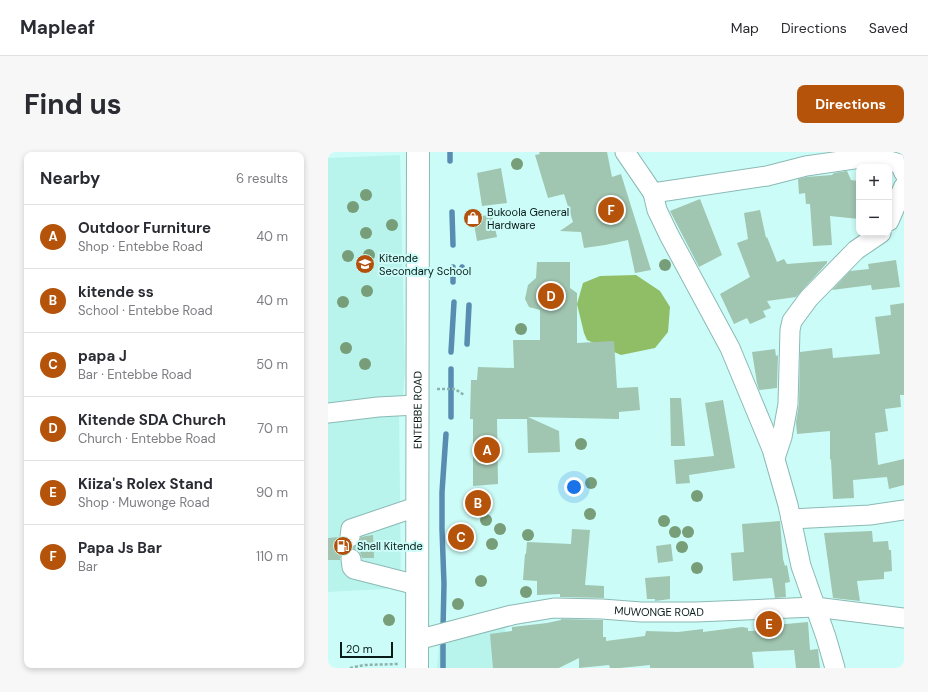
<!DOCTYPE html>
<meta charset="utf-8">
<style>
body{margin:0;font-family:"DM Sans",sans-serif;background:#f7f7f7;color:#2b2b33}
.controls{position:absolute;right:12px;top:12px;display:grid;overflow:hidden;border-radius:8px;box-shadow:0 2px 6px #0003}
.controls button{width:36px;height:36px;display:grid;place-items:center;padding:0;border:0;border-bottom:1px solid #e1e1e2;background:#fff;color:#2b2b33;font:20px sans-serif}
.scale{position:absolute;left:12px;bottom:10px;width:53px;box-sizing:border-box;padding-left:4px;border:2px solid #081b19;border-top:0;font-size:11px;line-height:14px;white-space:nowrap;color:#081b19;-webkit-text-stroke:3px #ccfcf7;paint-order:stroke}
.you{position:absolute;left:246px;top:335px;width:14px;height:14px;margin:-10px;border:3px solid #fff;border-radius:50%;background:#1a73e8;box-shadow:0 0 0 6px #1a73e833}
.badge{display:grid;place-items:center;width:26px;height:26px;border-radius:50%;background:#b45309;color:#fff;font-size:13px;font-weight:700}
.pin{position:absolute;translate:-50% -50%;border:2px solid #fff;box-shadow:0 1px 4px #0006}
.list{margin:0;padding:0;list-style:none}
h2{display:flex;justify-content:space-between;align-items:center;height:52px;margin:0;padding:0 16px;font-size:17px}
h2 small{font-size:13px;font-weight:400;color:#7c7c81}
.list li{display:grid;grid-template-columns:26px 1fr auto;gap:12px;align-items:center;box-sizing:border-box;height:64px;padding:0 16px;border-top:1px solid #e1e1e2}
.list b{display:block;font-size:15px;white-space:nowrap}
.list p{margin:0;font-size:13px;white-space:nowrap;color:#7c7c81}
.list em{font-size:13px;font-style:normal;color:#7c7c81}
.map{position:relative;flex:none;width:576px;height:516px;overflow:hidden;border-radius:8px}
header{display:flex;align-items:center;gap:24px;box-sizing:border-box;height:56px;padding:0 20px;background:#fff;border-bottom:1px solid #e1e1e2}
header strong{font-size:19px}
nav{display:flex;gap:22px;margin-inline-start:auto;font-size:14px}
.intro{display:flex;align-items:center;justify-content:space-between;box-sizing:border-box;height:96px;padding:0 24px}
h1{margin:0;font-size:28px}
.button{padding:10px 18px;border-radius:8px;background:#b45309;color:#fff;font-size:14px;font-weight:700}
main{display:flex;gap:24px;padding:0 24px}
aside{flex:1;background:#fff;border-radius:8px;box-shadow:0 2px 6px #0003}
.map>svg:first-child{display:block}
.built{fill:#b8f3ec}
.forest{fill:#8fbe66}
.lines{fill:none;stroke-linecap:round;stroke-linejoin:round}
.stream{stroke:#588cb0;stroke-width:5.5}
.building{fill:#a0c5b0}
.minor-casing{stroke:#8bbab5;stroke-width:21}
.major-casing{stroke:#8bbab5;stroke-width:24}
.path{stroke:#8bb2ae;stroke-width:2.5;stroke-dasharray:3 2;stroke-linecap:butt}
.minor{stroke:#fff;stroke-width:19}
.major{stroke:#fff;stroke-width:22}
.tree{fill:#779d79}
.labels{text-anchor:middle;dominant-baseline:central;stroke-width:4;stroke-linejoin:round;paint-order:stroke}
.poi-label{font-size:11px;fill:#081b19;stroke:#ccfcf7;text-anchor:start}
.street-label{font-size:11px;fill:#081b19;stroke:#ccfcf7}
</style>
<header>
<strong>Mapleaf</strong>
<nav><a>Map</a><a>Directions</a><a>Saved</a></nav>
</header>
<div class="intro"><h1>Find us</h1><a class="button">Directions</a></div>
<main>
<aside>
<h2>Nearby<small>6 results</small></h2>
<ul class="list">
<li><span class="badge">A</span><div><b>Outdoor Furniture</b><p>Shop · Entebbe Road</p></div><em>40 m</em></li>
<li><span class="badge">B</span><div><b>kitende ss</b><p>School · Entebbe Road</p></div><em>40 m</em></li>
<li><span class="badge">C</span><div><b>papa J</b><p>Bar · Entebbe Road</p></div><em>50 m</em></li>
<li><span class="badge">D</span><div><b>Kitende SDA Church</b><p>Church · Entebbe Road</p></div><em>70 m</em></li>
<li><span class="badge">E</span><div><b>Kiiza's Rolex Stand</b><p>Shop · Muwonge Road</p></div><em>90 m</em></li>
<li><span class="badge">F</span><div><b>Papa Js Bar</b><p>Bar</p></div><em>110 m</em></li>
</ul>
</aside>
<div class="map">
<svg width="576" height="516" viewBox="0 0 576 516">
<rect width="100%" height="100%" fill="#ccfcf7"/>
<!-- built -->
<path class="built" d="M 72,3 L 77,218 L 75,244 L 41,250 L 0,252 L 0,6 Z
M 71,261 L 73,436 L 0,440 L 0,269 Z
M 177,476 L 181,516 L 109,516 L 111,493 Z"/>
<!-- forest -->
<path class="forest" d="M 308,123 L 332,139 L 342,155 L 340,180 L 327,196 L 293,203 L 259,188 L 256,181 L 249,152 L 255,131 L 272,124 Z"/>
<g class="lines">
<!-- stream -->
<path class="stream" d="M 122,0 L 122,9
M 124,60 L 125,93
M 132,122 L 134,115
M 125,130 L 125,115
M 139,192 L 141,153
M 123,200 L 126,150
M 123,265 L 123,217
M 115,477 L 116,432 L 114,377 L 114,340 L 118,282
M 115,493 L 115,516"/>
</g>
<!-- building -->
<path class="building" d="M 211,0 L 279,0 L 284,25 L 293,22 L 323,118 L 307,121 L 300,88 L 277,93 L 256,96 L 253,80 L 232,79 L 245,70 L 236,42 L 220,46 L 207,3 L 212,2 Z
M 173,16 L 179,51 L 154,54 L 149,21 Z
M 519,19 L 523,28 L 531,29 L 531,67 L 502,64 L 504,93 L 485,94 L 482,52 L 478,52 L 477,41 L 471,42 L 470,27 L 478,25 L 504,23 L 506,21 Z
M 372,47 L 394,103 L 371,115 L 342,59 Z
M 432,58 L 438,86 L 439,85 L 449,110 L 456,107 L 459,112 L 499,109 L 499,111 L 468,145 L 439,149 L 443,156 L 435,159 L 438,165 L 422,172 L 419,166 L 406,172 L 392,142 L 422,125 L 409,91 L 420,87 L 416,61 Z
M 164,62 L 169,85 L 149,89 L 145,66 Z
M 568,108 L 572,135 L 544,138 L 543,133 L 504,138 L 522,119 L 541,117 L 540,112 Z
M 209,110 L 242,110 L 242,136 L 249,141 L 249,191 L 286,189 L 289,236 L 310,235 L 312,258 L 291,260 L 291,267 L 200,265 L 231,279 L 232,300 L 200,301 L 199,267 L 169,267 L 170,332 L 145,334 L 145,267 L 142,267 L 143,228 L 149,228 L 150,215 L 186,216 L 185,188 L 212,188 L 212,158 L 201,155 L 197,147 L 200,133 L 208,126 Z
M 576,151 L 576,243 L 572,243 L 573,255 L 557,257 L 560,279 L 547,281 L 550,313 L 576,307 L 576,333 L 561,337 L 559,325 L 525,328 L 526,346 L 505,347 L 503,307 L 502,308 L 502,279 L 469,282 L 468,270 L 471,252 L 472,200 L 504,196 L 505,206 L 552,202 L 547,165 L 563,163 L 562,153 Z
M 447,197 L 448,204 L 450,203 L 449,236 L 431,238 L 429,231 L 424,200 Z
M 342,246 L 353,246 L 357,294 L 343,294 Z
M 395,248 L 407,316 L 361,323 L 362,331 L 348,332 L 346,308 L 386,304 L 377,251 Z
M 452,369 L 455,407 L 457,414 L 459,413 L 462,430 L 457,431 L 458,445 L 447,446 L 444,426 L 405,429 L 403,401 L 416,400 L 414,372 Z
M 144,374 L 142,395 L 123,395 L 123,376 Z
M 244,377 L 262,378 L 257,433 L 276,434 L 276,446 L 232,445 L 232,442 L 209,443 L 209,429 L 195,428 L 197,402 L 198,402 L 199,390 L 243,392 Z
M 544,379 L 545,390 L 560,389 L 561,398 L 563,398 L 564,419 L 556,420 L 556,427 L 529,429 L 532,449 L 505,446 L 496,381 Z
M 45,383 L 46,406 L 34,406 L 32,400 L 27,397 L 22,396 L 16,398 L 13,402 L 12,408 L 0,408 L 0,386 L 11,385 L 12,390 L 15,394 L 21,396 L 26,395 L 30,392 L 33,385 Z
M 343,392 L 345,409 L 330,411 L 328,394 Z
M 342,424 L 342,447 L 327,449 L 327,447 L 319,447 L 317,426 Z
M 233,467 L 275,468 L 275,485 L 278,485 L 278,489 L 317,484 L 318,479 L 350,480 L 375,477 L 375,480 L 414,475 L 420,476 L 420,479 L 447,478 L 447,473 L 480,470 L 482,498 L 490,497 L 492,516 L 468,516 L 466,498 L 424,500 L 426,516 L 322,516 L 322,513 L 292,516 L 282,516 L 281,513 L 251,516 L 251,506 L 231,516 L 165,516 L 162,482 L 184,479 L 184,475 L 219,471 L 233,468 Z"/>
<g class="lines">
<!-- minor casing -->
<g class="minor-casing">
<g id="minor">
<path d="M 297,0 L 325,41 L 439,24 L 478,14 L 526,7 L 551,6 L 572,12 L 576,21"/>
<path d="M 325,41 L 329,58 L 341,83 L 402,196 L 444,297 L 460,353 L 473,414 L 498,485 L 507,516"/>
<path d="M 561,69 L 576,34"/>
<path d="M 0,261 L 50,255 L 88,253"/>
<path d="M 447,306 L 454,285 L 460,252 L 462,178 L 464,169 L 481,146 L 528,98 L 553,81"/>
<path d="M 463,367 L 542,363 L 576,358"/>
<path d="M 22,385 L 23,377 L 88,355"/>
<path d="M 23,407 L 24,415 L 26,417 L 89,433"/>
<path id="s1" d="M 89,488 L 184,463 L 226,456 L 274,457 L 313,460 L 368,460 L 487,455 L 576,466"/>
</g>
</g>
<!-- major casing -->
<g class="major-casing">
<g id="major">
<path id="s2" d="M 89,516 L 90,0"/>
</g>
</g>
<!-- path -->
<path class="path" d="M 109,237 L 127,237 L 136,243
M 22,516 L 36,513 L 70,512"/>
<!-- minor -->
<use href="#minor" class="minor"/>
<!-- major -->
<use href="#major" class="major"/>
</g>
<!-- trees -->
<g class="tree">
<circle cx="189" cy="12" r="6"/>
<circle cx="38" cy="43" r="6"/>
<circle cx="25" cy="55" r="6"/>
<circle cx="64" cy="73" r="6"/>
<circle cx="38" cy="81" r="6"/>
<circle cx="41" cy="103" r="6"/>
<circle cx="20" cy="104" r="6"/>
<circle cx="337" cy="113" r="6"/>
<circle cx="39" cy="139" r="6"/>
<circle cx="15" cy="150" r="6"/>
<circle cx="193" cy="177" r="6"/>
<circle cx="18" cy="196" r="6"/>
<circle cx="37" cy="212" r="6"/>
<circle cx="253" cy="292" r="6"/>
<circle cx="263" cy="331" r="6"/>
<circle cx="369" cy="344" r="6"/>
<circle cx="262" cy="362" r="6"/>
<circle cx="158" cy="368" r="6"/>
<circle cx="336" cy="369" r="6"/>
<circle cx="172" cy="377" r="6"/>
<circle cx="347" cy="380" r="6"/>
<circle cx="360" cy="380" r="6"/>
<circle cx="200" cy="383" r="6"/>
<circle cx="164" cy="392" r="6"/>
<circle cx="354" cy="395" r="6"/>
<circle cx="369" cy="416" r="6"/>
<circle cx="153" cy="429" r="6"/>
<circle cx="198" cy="440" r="6"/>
<circle cx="130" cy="452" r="6"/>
<circle cx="61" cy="468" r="6"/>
</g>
<!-- icons -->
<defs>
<g id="shop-disc" transform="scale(1)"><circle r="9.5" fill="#b1510c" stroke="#ccfcf7"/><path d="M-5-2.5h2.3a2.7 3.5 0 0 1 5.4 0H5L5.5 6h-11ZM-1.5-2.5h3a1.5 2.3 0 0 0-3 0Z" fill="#fff"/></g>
<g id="school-disc" transform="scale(1)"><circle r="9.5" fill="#b1510c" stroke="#ccfcf7"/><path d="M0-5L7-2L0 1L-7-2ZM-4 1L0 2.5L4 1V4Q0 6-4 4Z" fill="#fff"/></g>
<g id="fuel-disc" transform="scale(1)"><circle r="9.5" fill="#b1510c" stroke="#ccfcf7"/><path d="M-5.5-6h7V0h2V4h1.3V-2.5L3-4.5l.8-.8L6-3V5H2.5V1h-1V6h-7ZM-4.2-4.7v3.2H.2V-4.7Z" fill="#fff"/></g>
</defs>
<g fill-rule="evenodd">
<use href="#shop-disc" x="145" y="66"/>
<use href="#school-disc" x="37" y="112"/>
<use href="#fuel-disc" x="15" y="394"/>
</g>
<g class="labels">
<!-- poi labels -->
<g class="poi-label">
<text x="159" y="60">Bukoola General<tspan x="159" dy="13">Hardware</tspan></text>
<text x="51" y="106">Kitende<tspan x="51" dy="13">Secondary School</tspan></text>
<text x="29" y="394">Shell Kitende</text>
</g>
<!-- street labels -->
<g class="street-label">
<text stroke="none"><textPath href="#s2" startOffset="258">ENTEBBE ROAD</textPath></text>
<text stroke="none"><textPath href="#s1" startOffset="246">MUWONGE ROAD</textPath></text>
</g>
</g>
</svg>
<div class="controls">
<button>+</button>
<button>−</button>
</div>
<div class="scale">20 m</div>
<div class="you"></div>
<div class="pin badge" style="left:159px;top:298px">A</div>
<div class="pin badge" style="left:150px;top:351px">B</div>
<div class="pin badge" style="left:133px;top:385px">C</div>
<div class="pin badge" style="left:223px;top:144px">D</div>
<div class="pin badge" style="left:441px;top:472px">E</div>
<div class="pin badge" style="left:283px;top:58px">F</div>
</div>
</main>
